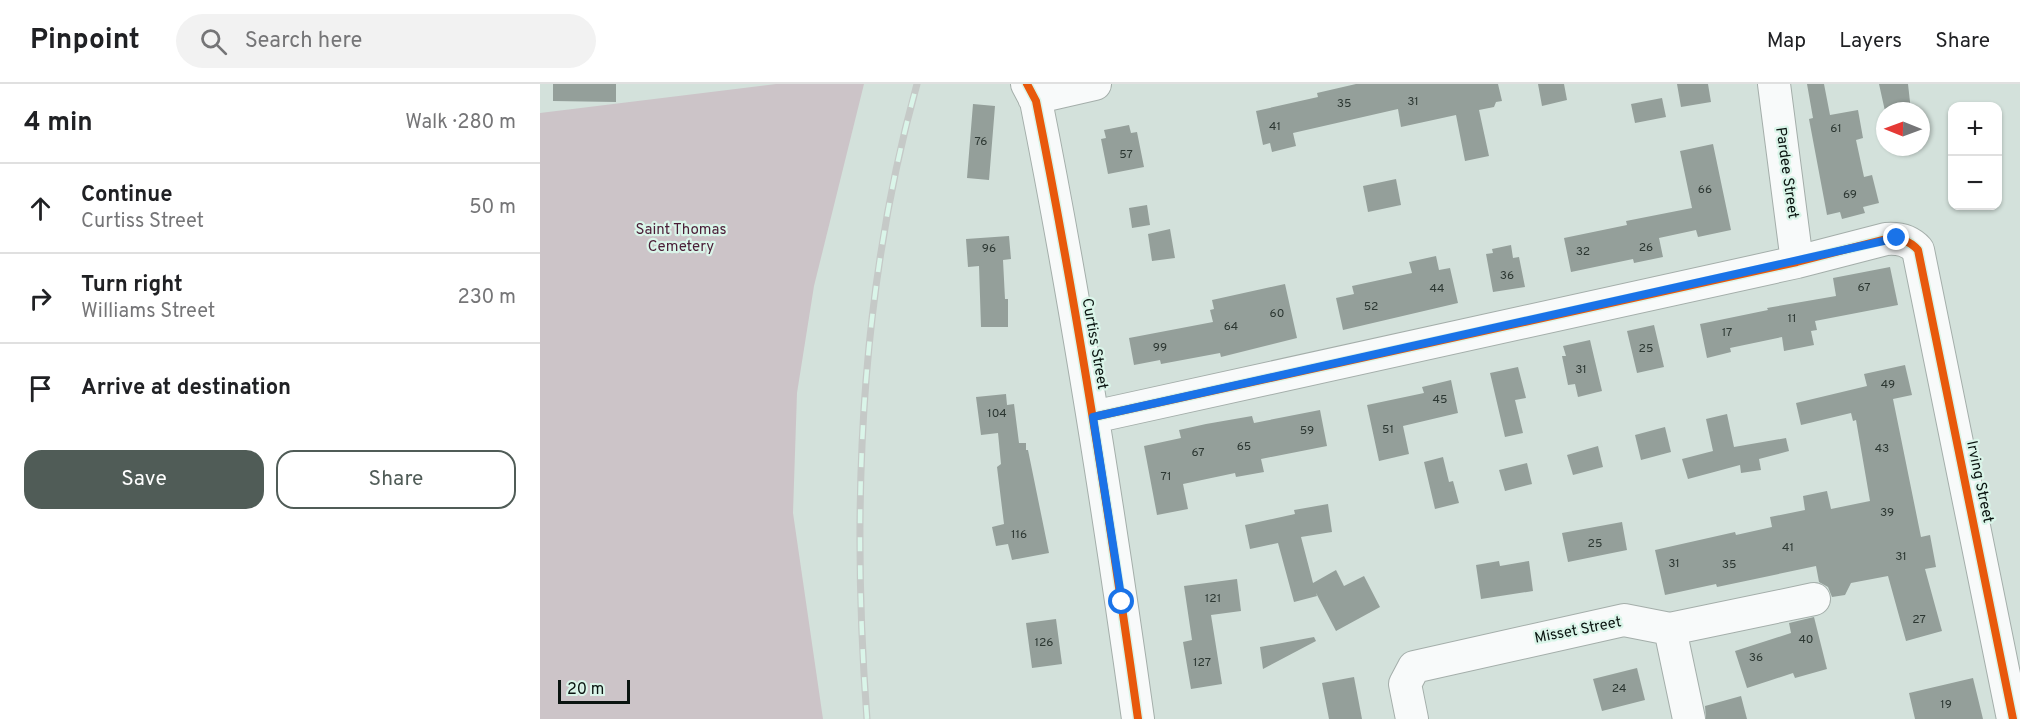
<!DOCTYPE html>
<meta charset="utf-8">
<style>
body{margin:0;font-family:Overpass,sans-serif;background:#f2f2f2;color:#202124}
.controls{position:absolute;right:18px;top:18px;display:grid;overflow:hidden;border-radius:12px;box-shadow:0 2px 4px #0004}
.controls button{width:54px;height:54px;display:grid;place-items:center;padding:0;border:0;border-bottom:2px solid #e0e0e0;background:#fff;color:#202124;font:30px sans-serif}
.compass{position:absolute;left:1336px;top:18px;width:54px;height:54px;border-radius:50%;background:#fff;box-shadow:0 2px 4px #0004;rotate:271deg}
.scale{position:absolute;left:18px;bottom:15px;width:72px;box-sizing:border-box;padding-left:6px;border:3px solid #0a1410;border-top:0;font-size:16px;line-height:21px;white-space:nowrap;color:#0a1410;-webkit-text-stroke:4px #daf5e9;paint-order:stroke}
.stop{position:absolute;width:18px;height:18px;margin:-14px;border:4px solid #1a73e8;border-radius:50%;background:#fff}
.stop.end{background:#1a73e8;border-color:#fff;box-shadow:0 2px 6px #0008}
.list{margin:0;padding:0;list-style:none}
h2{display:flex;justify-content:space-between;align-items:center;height:78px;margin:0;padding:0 24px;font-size:26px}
h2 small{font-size:20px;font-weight:400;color:#757577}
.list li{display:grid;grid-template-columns:39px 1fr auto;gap:18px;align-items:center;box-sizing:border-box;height:90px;padding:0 24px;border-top:2px solid #e0e0e0}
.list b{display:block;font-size:22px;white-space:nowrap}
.list p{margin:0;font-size:20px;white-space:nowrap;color:#757577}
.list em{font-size:20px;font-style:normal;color:#757577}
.actions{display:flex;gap:12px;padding:18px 24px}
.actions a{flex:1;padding:14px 0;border:2px solid #505c57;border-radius:18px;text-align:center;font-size:21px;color:#505c57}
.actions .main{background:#505c57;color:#fff}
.icon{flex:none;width:33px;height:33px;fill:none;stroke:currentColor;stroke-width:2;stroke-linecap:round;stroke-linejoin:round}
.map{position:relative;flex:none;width:1480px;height:635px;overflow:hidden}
header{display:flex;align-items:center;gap:36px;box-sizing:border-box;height:84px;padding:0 30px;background:#fff;border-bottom:2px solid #e0e0e0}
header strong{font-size:28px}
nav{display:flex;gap:33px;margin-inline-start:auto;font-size:21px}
.search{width:420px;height:54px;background:#f2f2f2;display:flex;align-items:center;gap:15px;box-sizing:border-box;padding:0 21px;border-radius:33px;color:#757577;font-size:22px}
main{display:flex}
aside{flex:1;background:#fff}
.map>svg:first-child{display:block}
.green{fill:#ccc4c8}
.building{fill:#949f9a}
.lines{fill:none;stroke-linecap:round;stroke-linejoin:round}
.minor-casing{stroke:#a4aeaa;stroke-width:34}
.minor{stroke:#f8fafa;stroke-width:32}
.rail-casing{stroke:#c5c9c7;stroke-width:7}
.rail{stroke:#daf5e9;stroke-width:4.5;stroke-dasharray:14;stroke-linecap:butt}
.cycleway-casing{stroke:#daf5e9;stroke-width:11}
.cycleway{stroke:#e8590c;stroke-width:8}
.route{stroke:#1a73e8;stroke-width:8}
.labels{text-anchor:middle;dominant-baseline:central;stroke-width:4.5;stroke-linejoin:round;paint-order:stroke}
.number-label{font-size:12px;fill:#2c3732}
.street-label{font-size:15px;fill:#0a1410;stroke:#daf5e9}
.park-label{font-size:15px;fill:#4a1c36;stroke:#daf5e9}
</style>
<header>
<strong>Pinpoint</strong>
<div class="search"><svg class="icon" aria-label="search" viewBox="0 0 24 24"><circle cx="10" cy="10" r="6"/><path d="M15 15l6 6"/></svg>Search here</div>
<nav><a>Map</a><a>Layers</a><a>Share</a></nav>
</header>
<main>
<aside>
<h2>4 min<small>Walk · 280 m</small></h2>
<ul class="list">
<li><svg class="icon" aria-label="ahead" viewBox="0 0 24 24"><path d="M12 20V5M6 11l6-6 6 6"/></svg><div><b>Continue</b><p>Curtiss Street</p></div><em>50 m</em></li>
<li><svg class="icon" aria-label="right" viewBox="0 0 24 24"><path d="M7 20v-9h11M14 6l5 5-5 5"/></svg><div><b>Turn right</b><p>Williams Street</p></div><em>230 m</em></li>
<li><svg class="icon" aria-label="arrive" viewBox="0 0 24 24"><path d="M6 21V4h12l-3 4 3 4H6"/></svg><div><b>Arrive at destination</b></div></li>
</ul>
<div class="actions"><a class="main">Save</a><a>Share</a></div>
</aside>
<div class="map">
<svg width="1480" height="635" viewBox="0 0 1480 635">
<rect width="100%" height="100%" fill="#d3e1db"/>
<!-- green -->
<path class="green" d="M 236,0 L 324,0 L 274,202 L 257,309 L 253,429 L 283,635 L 0,635 L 0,29 Z"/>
<!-- building -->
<path class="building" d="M 13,0 L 76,0 L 76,18 L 13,17 Z
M 816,0 L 958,0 L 962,17 L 956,18 L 954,23 L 939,26 L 949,72 L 925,77 L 916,31 L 861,43 L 858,25 L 753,49 L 756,62 L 732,68 L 730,59 L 723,61 L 716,27 L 778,13 L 777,9 Z
M 998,0 L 1024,0 L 1027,16 L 1002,22 Z
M 1137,0 L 1168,0 L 1171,18 L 1141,23 Z
M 1267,0 L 1284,0 L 1290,31 L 1318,26 L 1323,54 L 1316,56 L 1324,93 L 1332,91 L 1339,119 L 1323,123 L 1325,129 L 1302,135 L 1300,128 L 1287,131 L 1269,35 L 1273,34 Z
M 1339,0 L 1368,0 L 1371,27 L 1345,27 Z
M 1122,14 L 1126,33 L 1095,39 L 1091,20 Z
M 433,20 L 455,22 L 449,96 L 427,94 Z
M 589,41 L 591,49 L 597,48 L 604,83 L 568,90 L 561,55 L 566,54 L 564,46 Z
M 1173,60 L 1191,146 L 1158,153 L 1156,146 L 1119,154 L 1123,173 L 1094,179 L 1093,175 L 1031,188 L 1024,154 L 1087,141 L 1086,137 L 1152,124 L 1140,67 Z
M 856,95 L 861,121 L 828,128 L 823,102 Z
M 607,121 L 610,141 L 592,144 L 589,124 Z
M 630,145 L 635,174 L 612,177 L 608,150 Z
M 469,152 L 471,175 L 463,176 L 465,215 L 468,215 L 468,243 L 441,243 L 439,182 L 428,183 L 426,155 Z
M 971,161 L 973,174 L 979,173 L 985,203 L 953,208 L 946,170 L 953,169 L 952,165 Z
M 896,172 L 899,186 L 910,184 L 918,219 L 803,246 L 796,214 L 814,210 L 812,202 L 872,189 L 869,178 Z
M 1350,183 L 1358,221 L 1275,237 L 1277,246 L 1271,247 L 1274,261 L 1244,267 L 1242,253 L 1190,264 L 1191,268 L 1167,274 L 1160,240 L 1228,226 L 1227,224 L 1296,212 L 1293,194 Z
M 745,200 L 757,254 L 681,273 L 680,269 L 621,280 L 620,276 L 594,281 L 589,254 L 673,238 L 670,226 L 674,225 L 672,216 Z
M 1114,241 L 1124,283 L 1097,289 L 1087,247 Z
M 1050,256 L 1062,307 L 1038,313 L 1035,300 L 1028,301 L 1022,272 L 1026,272 L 1023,262 Z
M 1365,281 L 1372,311 L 1353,315 L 1381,453 L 1390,451 L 1396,483 L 1385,485 L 1402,547 L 1366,557 L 1348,492 L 1311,499 L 1305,511 L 1292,513 L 1288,503 L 1279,498 L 1276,482 L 1177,503 L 1176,500 L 1125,511 L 1115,466 L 1195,448 L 1196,451 L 1232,443 L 1230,433 L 1265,426 L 1263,412 L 1287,407 L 1291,425 L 1330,417 L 1316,336 L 1313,337 L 1311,329 L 1261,341 L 1256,319 L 1327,302 L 1324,290 Z
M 978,283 L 986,314 L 975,316 L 983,349 L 965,353 L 950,289 Z
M 911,296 L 918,329 L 863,342 L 869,370 L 839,377 L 827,321 L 884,309 L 882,303 Z
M 466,310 L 467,321 L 474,320 L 479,359 L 486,359 L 486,366 L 488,366 L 509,469 L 472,476 L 468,460 L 456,462 L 452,443 L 464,440 L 457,383 L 461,380 L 458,349 L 441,351 L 436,313 Z
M 780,326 L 787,362 L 721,375 L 724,388 L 696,393 L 695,389 L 643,400 L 648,425 L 617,431 L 604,362 L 641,354 L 639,346 L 666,340 L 712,332 L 714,339 Z
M 1187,330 L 1194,363 L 1246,354 L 1249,367 L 1219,375 L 1221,386 L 1201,389 L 1200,381 L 1148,395 L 1142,375 L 1173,367 L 1166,335 Z
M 1125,343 L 1131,368 L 1101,376 L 1095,351 Z
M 1058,362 L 1063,383 L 1033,391 L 1027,371 Z
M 903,373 L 909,398 L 913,397 L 919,419 L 895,425 L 884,378 Z
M 987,379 L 992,400 L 965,407 L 959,386 Z
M 788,420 L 792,448 L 761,453 L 773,499 L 796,486 L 804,502 L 824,492 L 840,523 L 796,547 L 776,509 L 777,512 L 754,518 L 738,459 L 710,465 L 705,441 L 755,430 L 754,426 Z
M 1082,438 L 1087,466 L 1028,478 L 1022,449 Z
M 959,477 L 960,482 L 989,477 L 993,507 L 941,515 L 936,481 Z
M 697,495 L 701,527 L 671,531 L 682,600 L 651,605 L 643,558 L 652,556 L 644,502 Z
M 1274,533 L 1287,585 L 1255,594 L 1253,589 L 1207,604 L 1195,567 L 1251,549 L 1249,539 Z
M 516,535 L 522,580 L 492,584 L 486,539 Z
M 774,553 L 776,557 L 723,585 L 720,563 Z
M 1097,584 L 1105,616 L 1062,627 L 1053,595 Z
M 814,593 L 822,635 L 789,635 L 782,599 Z
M 1433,594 L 1443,635 L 1375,635 L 1369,609 Z
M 1201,612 L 1207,635 L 1166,635 L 1165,622 Z"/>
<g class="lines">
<!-- minor casing -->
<g class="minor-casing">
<path id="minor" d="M 487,0 L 496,17 C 537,222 569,428 598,635
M 1234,0 L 1257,178
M 494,14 L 555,0
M 553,333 L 1257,178 L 1346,155 C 1359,154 1369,156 1378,166 L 1473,635
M 1130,545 L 1149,635
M 872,635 L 865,600 L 874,583 L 1084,536 L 1130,545 L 1274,515"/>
</g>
<!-- minor -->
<use href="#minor" class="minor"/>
<!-- rail casing -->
<g class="rail-casing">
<path id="rail" d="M 327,635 C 311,424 320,205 377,0"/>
</g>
<!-- rail -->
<use href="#rail" class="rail"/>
<!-- cycleway casing -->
<g class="cycleway-casing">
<path id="cycleway" d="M 487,0 L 496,17 C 537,222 569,428 598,635
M 553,333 L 1257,178 L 1346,155 C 1359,154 1369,156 1378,166 L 1473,635"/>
</g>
<!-- cycleway -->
<use href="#cycleway" class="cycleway"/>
</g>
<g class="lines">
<!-- route -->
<path class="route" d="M 582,518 L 553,333 L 1357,154"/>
</g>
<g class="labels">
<!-- number labels -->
<g class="number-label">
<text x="873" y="18">31</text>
<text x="804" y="20">35</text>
<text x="735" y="43">41</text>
<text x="1296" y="45">61</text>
<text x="441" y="58">76</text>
<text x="586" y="71">57</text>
<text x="1165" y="106">66</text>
<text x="1310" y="111">69</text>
<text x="1106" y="164">26</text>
<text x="449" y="165">96</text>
<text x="1043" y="168">32</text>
<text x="967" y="192">36</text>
<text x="1324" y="204">67</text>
<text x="897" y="205">44</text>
<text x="831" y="223">52</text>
<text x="737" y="230">60</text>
<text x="1252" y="235">11</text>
<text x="691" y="243">64</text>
<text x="1187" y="249">17</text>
<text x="620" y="264">99</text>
<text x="1106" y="265">25</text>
<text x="1041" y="286">31</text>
<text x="1348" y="301">49</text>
<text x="900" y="316">45</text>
<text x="457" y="330">104</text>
<text x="848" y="346">51</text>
<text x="767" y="347">59</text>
<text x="704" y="363">65</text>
<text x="1342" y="365">43</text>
<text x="658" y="369">67</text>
<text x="626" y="393">71</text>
<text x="1347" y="429">39</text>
<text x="479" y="451">116</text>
<text x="1055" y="460">25</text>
<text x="1248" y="464">41</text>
<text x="1361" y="473">31</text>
<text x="1134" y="480">31</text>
<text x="1189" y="481">35</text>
<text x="673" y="515">121</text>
<text x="1379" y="536">27</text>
<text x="1266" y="556">40</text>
<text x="504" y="559">126</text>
<text x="1216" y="574">36</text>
<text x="662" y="579">127</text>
<text x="1079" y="605">24</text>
<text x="1406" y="621">19</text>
</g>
<!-- street labels -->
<g class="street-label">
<text transform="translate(1246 89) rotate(82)">Pardee Street</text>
<text transform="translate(554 260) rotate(80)">Curtiss Street</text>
<text transform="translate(1439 398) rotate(78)">Irving Street</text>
<text transform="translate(1038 547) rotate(-11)">Misset Street</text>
</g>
<!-- park labels -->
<g class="park-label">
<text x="141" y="146">Saint Thomas<tspan x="141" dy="17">Cemetery</tspan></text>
</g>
</g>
</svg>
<div class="controls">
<button>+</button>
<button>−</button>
</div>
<svg class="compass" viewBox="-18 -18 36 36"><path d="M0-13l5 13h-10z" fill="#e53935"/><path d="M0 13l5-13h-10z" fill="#757577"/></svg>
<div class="scale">20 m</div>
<div class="stop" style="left:582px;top:518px"></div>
<div class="stop end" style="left:1357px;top:154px"></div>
</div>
</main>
